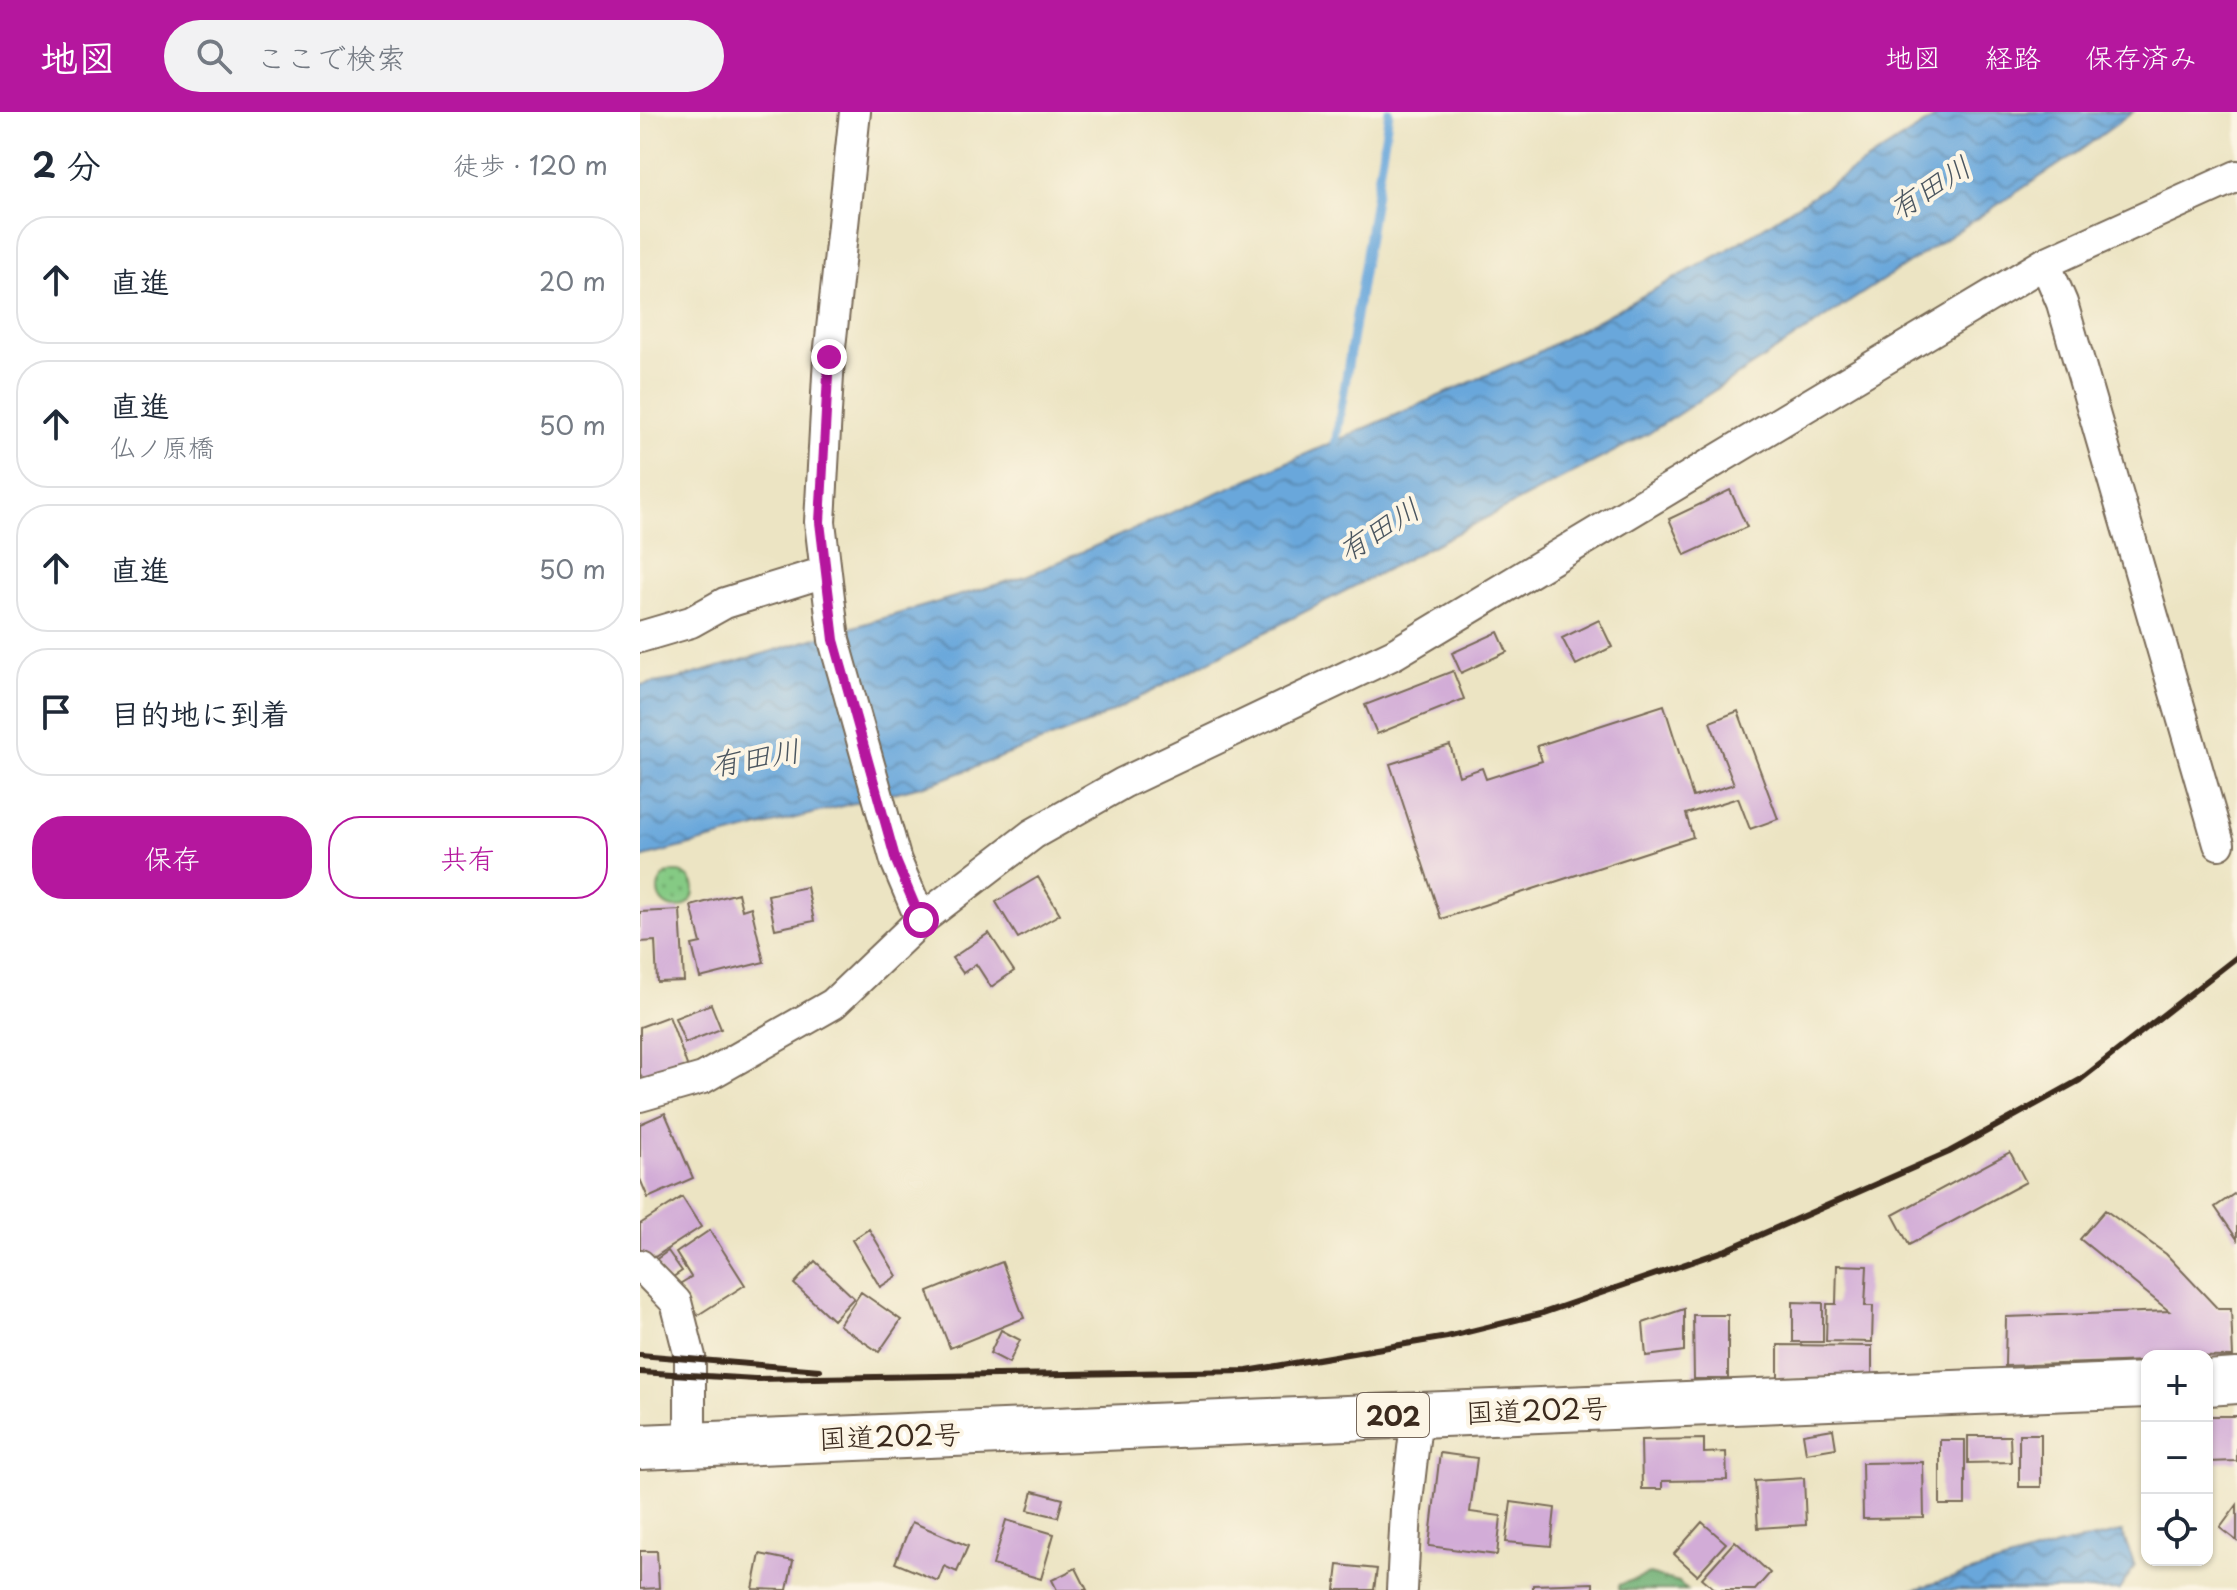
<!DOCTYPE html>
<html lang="ja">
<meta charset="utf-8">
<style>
body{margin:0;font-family:"Playpen Sans","Klee One",sans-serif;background:#f2f2f3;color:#1f2937}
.controls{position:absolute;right:24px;bottom:24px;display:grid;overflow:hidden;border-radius:16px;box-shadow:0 2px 6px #0004}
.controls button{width:72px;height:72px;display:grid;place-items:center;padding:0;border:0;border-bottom:2px solid #e0e1e3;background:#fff;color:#1f2937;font:40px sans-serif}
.stop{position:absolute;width:24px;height:24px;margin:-18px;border:6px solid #b5179e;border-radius:50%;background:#fff}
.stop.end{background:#b5179e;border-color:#fff;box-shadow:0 2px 8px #0008}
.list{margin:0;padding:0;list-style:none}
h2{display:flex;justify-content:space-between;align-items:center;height:104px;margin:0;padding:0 32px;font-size:34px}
h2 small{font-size:26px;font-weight:400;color:#747a83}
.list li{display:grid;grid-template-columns:52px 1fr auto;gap:24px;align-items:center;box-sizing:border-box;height:128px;margin:0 16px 16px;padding:0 16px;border:2px solid #e0e1e3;border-radius:32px}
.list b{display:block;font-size:30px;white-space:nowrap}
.list p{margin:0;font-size:26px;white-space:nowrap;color:#747a83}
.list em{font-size:26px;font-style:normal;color:#747a83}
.actions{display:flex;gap:16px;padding:24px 32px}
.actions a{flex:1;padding:18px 0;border:2px solid #b5179e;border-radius:32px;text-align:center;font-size:28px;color:#b5179e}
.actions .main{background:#b5179e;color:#fff}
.icon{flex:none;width:44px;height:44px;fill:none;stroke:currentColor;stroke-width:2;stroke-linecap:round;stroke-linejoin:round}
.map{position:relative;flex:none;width:1597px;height:1478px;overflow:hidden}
header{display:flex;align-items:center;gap:48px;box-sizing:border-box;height:112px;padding:0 40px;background:#b5179e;color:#fff}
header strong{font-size:38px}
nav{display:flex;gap:44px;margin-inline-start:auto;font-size:28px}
.search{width:560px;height:72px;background:#f2f2f3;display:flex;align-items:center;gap:20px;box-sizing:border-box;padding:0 28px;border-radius:44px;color:#747a83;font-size:30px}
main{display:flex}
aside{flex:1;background:#fff}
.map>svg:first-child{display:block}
.grass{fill:url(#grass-dots);stroke:#607a51;stroke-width:2}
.forest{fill:url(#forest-crowns);stroke:#546c48;stroke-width:2}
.water{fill:url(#water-waves);stroke:#52687c;stroke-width:2}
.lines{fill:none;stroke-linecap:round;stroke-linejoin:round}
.stream{stroke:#69a7db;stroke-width:9}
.building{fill:#d2acd7}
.minor-casing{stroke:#796b58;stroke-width:34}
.highway-casing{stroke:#796b58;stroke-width:48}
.minor{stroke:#fff;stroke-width:30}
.highway{stroke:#fff;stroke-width:44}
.rail{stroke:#3b2a1e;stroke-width:6}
.route{stroke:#b5179e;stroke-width:10}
.labels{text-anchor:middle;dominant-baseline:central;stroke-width:8;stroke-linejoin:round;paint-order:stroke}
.shield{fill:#fcf5e5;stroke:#75675a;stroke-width:2}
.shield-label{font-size:26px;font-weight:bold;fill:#3b2a1e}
.street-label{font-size:28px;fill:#3b2a1e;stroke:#fcf5e5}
.water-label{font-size:30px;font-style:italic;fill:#4b5660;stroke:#fcf5e5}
</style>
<header>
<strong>地図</strong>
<div class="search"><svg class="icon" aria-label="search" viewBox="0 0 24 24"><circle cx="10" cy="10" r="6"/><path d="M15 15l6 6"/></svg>ここで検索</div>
<nav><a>地図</a><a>経路</a><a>保存済み</a></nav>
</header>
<main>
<aside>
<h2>2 分<small>徒歩 · 120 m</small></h2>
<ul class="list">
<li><svg class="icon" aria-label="ahead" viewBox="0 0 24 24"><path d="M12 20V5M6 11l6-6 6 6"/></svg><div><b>直進</b></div><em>20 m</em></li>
<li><svg class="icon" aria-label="ahead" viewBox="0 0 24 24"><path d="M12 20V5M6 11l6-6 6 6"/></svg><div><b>直進</b><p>仏ノ原橋</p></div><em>50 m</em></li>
<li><svg class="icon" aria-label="ahead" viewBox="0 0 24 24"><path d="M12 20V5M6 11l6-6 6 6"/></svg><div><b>直進</b></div><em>50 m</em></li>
<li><svg class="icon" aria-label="arrive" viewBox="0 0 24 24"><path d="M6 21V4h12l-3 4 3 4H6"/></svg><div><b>目的地に到着</b></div></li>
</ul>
<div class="actions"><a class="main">保存</a><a>共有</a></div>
</aside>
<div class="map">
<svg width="1597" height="1478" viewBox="0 0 1597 1478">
<defs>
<pattern id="grass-dots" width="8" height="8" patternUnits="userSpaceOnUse" patternTransform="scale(2)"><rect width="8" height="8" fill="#85ca84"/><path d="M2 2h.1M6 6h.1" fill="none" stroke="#6ea46b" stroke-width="1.8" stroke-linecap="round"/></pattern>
<pattern id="forest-crowns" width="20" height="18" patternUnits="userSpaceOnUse" patternTransform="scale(2)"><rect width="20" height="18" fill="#6cae72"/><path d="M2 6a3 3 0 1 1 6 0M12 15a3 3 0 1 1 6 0" fill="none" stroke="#5a8e5d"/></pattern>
<pattern id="water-waves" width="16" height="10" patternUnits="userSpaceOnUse" patternTransform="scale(2)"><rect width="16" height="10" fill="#69a7db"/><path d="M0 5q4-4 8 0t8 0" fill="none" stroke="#5888b1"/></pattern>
</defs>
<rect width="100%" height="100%" fill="#fcf5e5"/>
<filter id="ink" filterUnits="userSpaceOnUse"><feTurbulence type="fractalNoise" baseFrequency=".0125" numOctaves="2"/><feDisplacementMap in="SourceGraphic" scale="16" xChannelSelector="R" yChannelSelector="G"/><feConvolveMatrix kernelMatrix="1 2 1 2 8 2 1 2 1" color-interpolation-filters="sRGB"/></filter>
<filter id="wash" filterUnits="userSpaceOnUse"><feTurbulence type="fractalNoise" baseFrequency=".006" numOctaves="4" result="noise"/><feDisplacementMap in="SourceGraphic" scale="32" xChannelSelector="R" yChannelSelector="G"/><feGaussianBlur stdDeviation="1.8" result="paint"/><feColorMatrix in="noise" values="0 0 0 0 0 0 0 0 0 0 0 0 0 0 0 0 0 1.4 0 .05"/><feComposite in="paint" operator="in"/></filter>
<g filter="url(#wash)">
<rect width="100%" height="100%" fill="#ece4c3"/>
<!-- grass -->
<path class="grass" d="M18 778a18 18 0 1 1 36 0a18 18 0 1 1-36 0Z"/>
<!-- forest -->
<path class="forest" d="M 1009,1462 L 1039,1470 L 1047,1478 L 979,1478 L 979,1473 Z"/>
<!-- water -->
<path class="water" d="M 1304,0 L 1493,0 L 1438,40 L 1008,322 L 450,611 L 296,670 L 0,746 L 0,573 L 38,567 L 389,463 L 895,242 L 1084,140 Z
M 1482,1420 L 1495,1454 L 1479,1478 L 1272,1478 L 1417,1434 Z"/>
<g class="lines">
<!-- stream -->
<path class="stream" d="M 694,340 L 749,0"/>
</g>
<g id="blocks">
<!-- building -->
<path class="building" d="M 1090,378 L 1107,415 L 1045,443 L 1029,407 Z
M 959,508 L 972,535 L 936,553 L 922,526 Z
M 858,520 L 867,540 L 821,561 L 812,541 Z
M 813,559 L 824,587 L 737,622 L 725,593 Z
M 1024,593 L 1053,685 L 1094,672 L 1070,610 L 1098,599 L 1138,707 L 1110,717 L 1098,686 L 1046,702 L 1053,725 L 801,807 L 750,652 L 810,633 L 819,664 L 842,656 L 846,667 L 902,649 L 897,634 Z
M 398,765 L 420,802 L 378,826 L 356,790 Z
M 167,775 L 174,809 L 135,817 L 128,783 Z
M 98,781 L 102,798 L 111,795 L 124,850 L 60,866 L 52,833 L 61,831 L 51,794 Z
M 40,798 L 44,869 L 17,870 L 15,829 L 0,830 L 0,800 Z
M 349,821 L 374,859 L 351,875 L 336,852 L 323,861 L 312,846 Z
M 71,892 L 81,917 L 45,931 L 35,906 Z
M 29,904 L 48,956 L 4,972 L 0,961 L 0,915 Z
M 25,1001 L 53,1066 L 8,1086 L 0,1067 L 0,1012 Z
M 1370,1040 L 1386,1070 L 1269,1133 L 1253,1103 Z
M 1597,1080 L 1597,1127 L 1575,1095 Z
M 42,1085 L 61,1115 L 7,1150 L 0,1139 L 0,1112 Z
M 1465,1098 L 1526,1142 L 1578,1197 L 1591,1197 L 1593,1245 L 1507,1244 L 1507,1249 L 1365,1254 L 1366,1205 L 1529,1199 L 1440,1127 Z
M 229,1117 L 257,1164 L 240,1175 L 212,1128 Z
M 70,1118 L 105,1173 L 58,1203 L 38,1173 L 51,1165 L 36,1141 Z
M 28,1139 L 42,1159 L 27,1169 L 14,1149 Z
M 175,1149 L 214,1186 L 193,1208 L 154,1172 Z
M 362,1150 L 384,1206 L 310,1236 L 288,1180 Z
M 1197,1153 L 1227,1154 L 1225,1194 L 1233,1194 L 1232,1230 L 1186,1229 L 1187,1192 L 1196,1192 Z
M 221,1180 L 261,1208 L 239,1240 L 199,1213 Z
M 1153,1190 L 1183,1191 L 1183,1230 L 1153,1230 Z
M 1044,1197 L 1044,1239 L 1006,1244 L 1003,1211 Z
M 1053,1203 L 1088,1203 L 1088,1267 L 1054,1267 Z
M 361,1218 L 380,1228 L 369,1251 L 350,1241 Z
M 1138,1233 L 1232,1234 L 1232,1267 L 1138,1266 Z
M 1567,1304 L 1597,1304 L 1597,1349 L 1567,1350 Z
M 1193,1317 L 1196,1336 L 1166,1341 L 1163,1322 Z
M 1379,1322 L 1401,1322 L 1401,1375 L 1379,1375 Z
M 1328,1324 L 1370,1324 L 1371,1350 L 1328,1351 Z
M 1064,1327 L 1064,1341 L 1086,1340 L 1087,1368 L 1022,1369 L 1022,1377 L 1002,1377 L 1001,1328 Z
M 1300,1328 L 1325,1328 L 1325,1393 L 1300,1393 Z
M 800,1341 L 837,1346 L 830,1400 L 861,1404 L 857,1443 L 789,1434 Z
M 1283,1350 L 1284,1406 L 1223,1407 L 1222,1351 Z
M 1164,1366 L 1166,1413 L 1118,1416 L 1115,1369 Z
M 393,1379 L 423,1387 L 418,1405 L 388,1398 Z
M 871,1390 L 915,1396 L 911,1434 L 866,1430 Z
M 1597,1393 L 1597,1429 L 1580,1416 Z
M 366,1408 L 414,1422 L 401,1467 L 353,1453 Z
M 272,1410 L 328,1434 L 317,1460 L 304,1454 L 298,1469 L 255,1451 Z
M 1062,1410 L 1086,1431 L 1057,1463 L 1034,1442 Z
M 1095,1429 L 1130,1461 L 1115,1478 L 1076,1478 L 1062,1466 Z
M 0,1439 L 17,1439 L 19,1476 L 0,1477 Z
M 120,1442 L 153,1449 L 147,1478 L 113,1477 Z
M 698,1453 L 737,1457 L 734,1478 L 695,1478 Z
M 436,1456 L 447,1478 L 417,1478 L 412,1468 Z
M 953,1471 L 953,1478 L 893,1478 L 893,1473 Z"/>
</g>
</g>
<g filter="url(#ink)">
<use href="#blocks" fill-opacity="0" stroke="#796b58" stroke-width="2"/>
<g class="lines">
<!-- minor casing -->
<g class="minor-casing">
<path id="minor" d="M 215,0 L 189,245 L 180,410 L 194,528 L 256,749 L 281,808
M 1405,151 L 1422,191 L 1579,732
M 0,525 L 51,510 L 85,491 L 185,460
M 0,984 L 63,966 L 193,892 L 281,808 L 393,722 L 483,671 L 754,542 L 1405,151 L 1597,64
M 0,1153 L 36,1190 L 50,1245 L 50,1331
M 762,1478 L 766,1398 L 777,1302"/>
</g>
<!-- highway casing -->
<g class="highway-casing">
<path id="highway" d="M 1567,1271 L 1597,1269
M 0,1335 L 1507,1273"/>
</g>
<!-- minor -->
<use href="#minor" class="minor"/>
<!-- highway -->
<use href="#highway" class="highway"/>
<!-- rail -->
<path class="rail" d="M 0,1243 L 180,1258
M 0,1260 L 115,1267 L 607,1259 L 807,1225 L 900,1202 L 1086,1138 L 1309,1040 L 1440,968 L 1597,845"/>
</g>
</g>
<g class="lines" filter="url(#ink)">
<!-- route -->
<path class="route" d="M 189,245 L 180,410 L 194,528 L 256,749 L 281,808"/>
</g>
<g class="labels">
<!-- shield labels -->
<rect class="shield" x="717" y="1281" width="72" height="44" rx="6"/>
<g class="shield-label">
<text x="753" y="1303">202</text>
</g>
<!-- street labels -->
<g class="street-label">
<text transform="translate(897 1297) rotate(-2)">国道202号</text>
<text transform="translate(250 1323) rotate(-2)">国道202号</text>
</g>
<!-- water labels -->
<g class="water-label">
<text transform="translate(1289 74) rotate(-32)">有田川</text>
<text transform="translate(738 416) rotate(-32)">有田川</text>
<text transform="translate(115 644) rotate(-10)">有田川</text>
</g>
</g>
</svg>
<div class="controls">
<button>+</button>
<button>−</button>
<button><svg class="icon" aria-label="locate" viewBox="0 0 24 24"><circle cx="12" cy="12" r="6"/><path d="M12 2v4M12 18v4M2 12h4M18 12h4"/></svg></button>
</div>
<div class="stop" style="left:281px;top:808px"></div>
<div class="stop end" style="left:189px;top:245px"></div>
</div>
</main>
